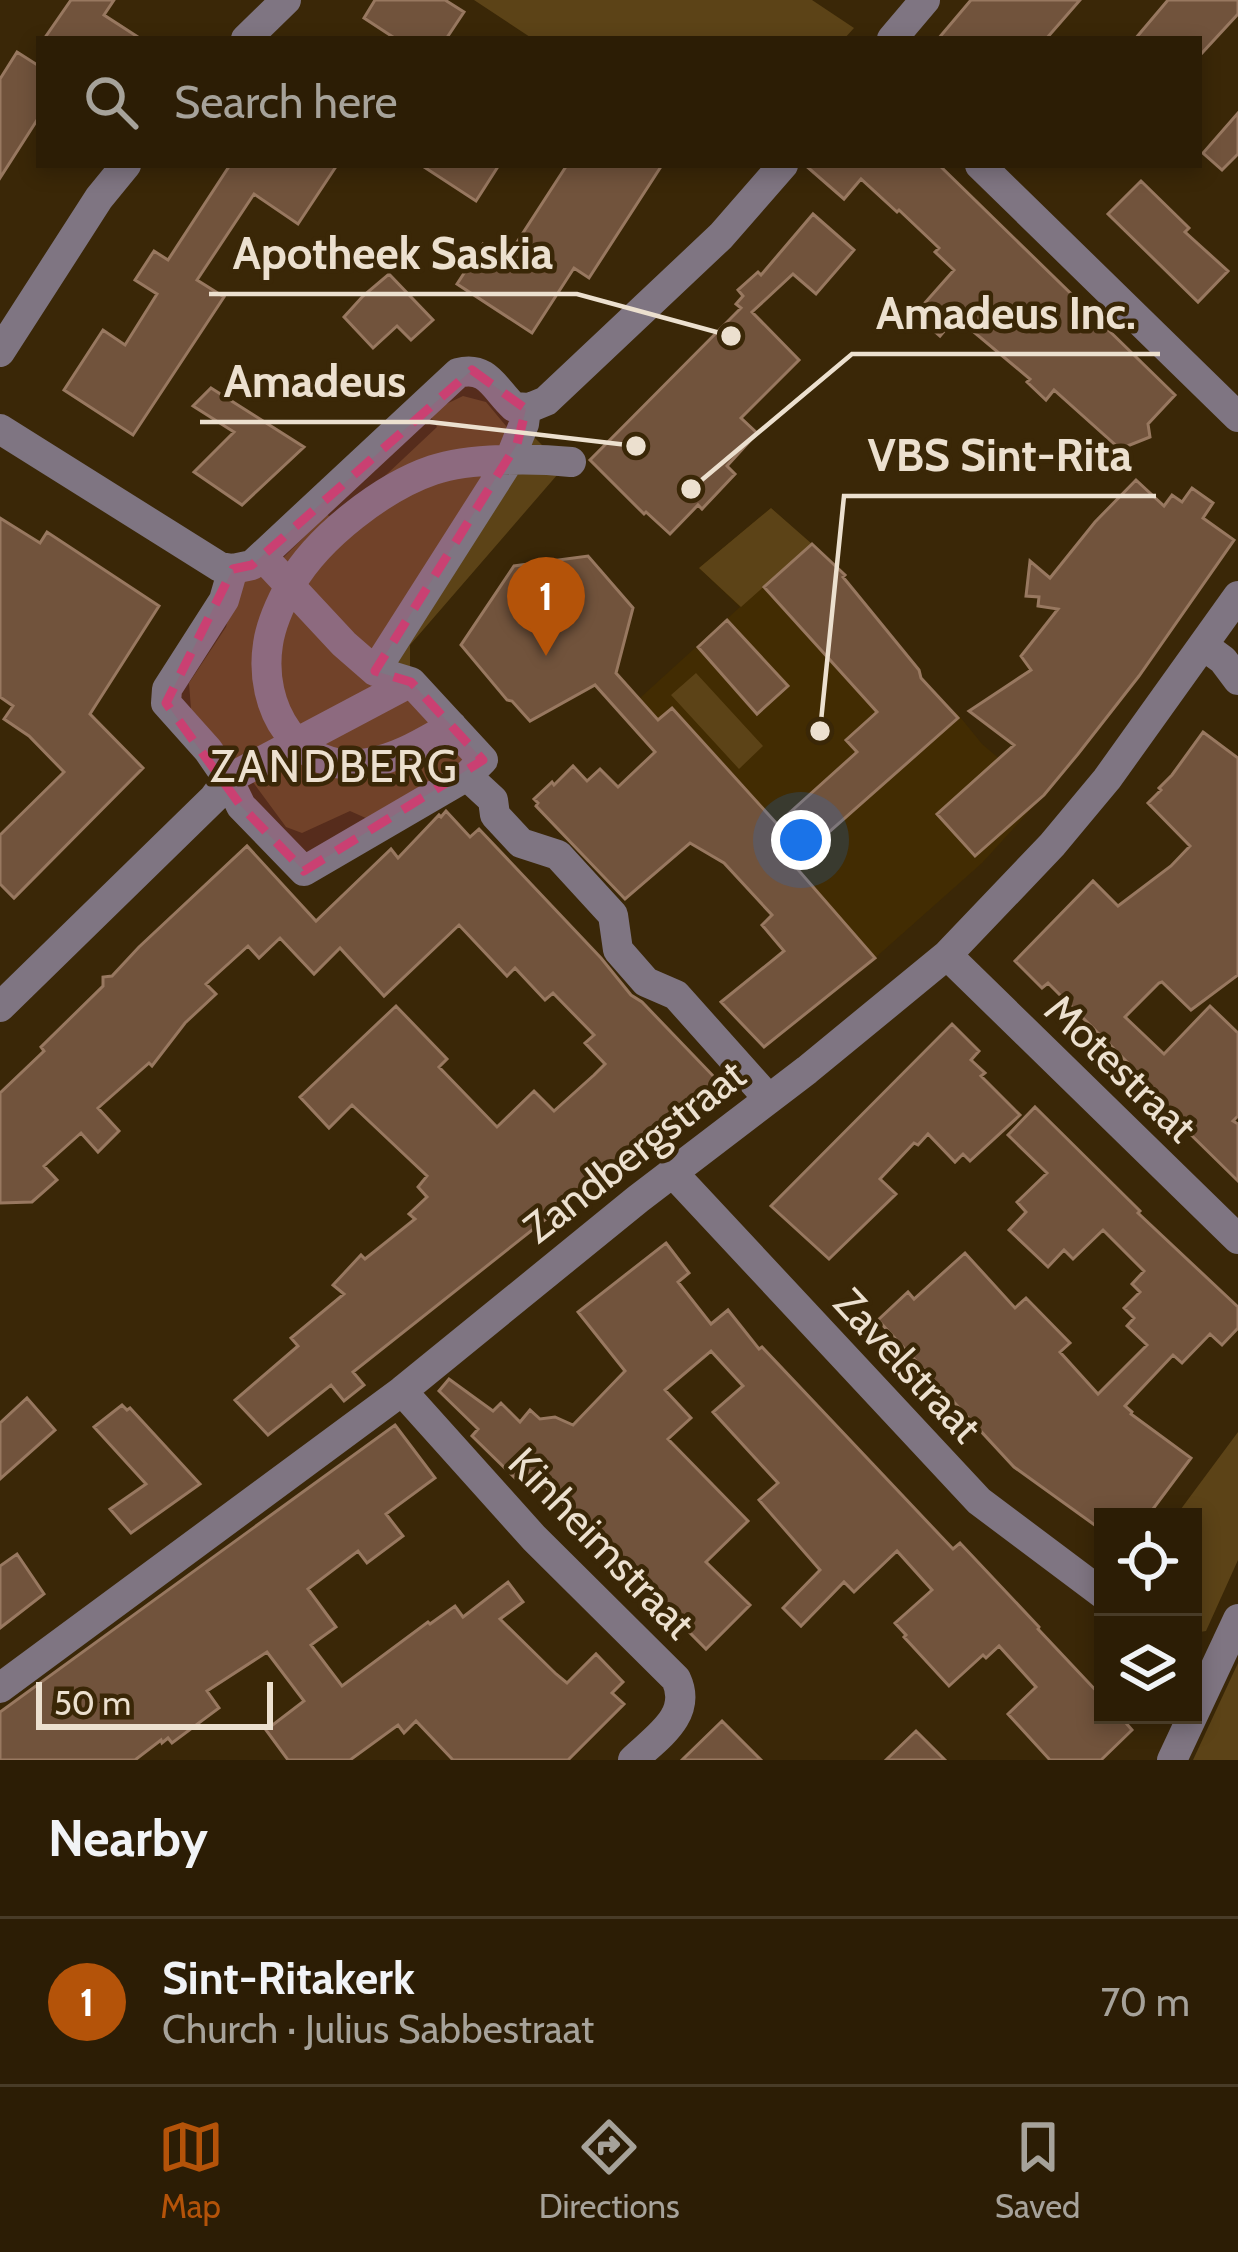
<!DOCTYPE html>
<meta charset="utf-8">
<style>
body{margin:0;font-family:Cabin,sans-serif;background:#34260f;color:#f1f3f6}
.controls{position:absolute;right:36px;bottom:36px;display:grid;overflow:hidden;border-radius:0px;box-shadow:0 6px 18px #0003}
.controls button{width:108px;height:108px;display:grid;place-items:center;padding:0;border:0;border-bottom:3px solid #483b27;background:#2c1d05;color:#f1f3f6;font:60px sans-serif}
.scale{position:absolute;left:36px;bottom:30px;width:237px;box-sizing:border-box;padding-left:12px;border:6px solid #ece0cf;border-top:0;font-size:33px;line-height:42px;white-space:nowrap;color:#ece0cf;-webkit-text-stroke:9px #3a2707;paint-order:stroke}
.you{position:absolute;left:801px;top:840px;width:42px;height:42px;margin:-30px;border:9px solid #fff;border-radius:50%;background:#1a73e8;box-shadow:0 0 0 18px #1a73e833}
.badge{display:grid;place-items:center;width:78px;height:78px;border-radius:50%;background:#b45309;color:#fff;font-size:39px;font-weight:700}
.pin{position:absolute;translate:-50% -99px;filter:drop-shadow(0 3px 6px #0008)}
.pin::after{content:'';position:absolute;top:63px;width:42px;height:36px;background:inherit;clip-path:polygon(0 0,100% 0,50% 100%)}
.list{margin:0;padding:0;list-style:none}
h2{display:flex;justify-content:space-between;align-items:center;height:156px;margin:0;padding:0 48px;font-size:51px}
h2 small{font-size:39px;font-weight:400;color:#a6a29a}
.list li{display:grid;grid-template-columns:78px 1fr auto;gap:36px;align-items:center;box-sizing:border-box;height:168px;padding:0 48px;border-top:3px solid #483b27}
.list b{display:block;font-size:45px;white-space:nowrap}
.list p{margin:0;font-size:39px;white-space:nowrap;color:#a6a29a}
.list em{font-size:39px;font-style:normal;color:#a6a29a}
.icon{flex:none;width:66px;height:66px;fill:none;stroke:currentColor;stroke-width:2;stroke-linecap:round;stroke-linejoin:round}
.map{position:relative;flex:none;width:1238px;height:1760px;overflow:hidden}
.search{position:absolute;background:#2c1d05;box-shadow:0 6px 18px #0003;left:36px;right:36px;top:36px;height:132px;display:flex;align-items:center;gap:30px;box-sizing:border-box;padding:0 42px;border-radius:0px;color:#a6a29a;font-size:45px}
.sheet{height:324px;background:#2c1d05}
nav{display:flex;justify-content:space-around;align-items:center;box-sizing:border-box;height:168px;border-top:3px solid #483b27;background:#2c1d05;font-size:33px;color:#a6a29a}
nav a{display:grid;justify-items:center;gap:6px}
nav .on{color:#b45309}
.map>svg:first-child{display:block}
.built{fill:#422c02}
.green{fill:#5c4317}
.building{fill:#71533c;stroke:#987860;stroke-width:3}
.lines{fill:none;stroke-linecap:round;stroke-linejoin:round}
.minor{stroke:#7f7582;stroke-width:30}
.marked{fill:#ca4072;fill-opacity:0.2;stroke:#ca4072;stroke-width:9;stroke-dasharray:24 15;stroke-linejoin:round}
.labels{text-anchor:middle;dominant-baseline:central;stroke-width:9;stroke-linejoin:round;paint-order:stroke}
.street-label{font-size:42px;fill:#ece0cf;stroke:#3a2707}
.neighbourhood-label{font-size:45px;letter-spacing:3px;fill:#ece0cf;stroke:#3a2707}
.leader{fill:none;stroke:#ece0cf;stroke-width:4.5}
.callout-dot{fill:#ece0cf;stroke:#3a2707;stroke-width:4.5}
.callout-label{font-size:45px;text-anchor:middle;font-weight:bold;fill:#ece0cf;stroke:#3a2707;stroke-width:9;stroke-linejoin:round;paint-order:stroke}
</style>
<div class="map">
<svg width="1238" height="1760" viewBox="0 0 1238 1760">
<rect width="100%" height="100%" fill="#3a2707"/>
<!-- built -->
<path class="built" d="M 771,508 L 845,575 L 844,578 L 919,670 L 921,678 L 953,713 L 956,712 L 982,744 L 1043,796 L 982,863 L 875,958 L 793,864 L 698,766 L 640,698 L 740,607 L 699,568 Z"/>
<!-- green -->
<path class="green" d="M 474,0 L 812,0 L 854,28 L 844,39 L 533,39 Z
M 463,396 L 486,402 L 511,432 L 535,438 L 564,467 L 410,645 L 410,675 L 490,760 L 368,819 L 350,811 L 302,833 L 286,827 L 241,766 L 191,709 L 189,683 L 226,627 L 238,584 L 278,563 L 327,514 L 335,523 L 437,427 L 430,416 L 438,408 Z
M 771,508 L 812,544 L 741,607 L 699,568 Z
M 696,673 L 763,746 L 739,769 L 671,695 Z
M 1238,1432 L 1238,1560 L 1206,1631 L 1194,1633 L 1193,1517 L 1175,1517 Z
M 1238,1663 L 1238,1760 L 1193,1760 Z"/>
<!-- building -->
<path class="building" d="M 71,0 L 114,0 L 104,15 L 141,39 L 44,39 Z
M 375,0 L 445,0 L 464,12 L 446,39 L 396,39 L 364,18 Z
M 971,0 L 1080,0 L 1046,39 L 938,39 Z
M 1168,0 L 1238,0 L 1238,14 L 1202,53 L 1199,51 L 1199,39 L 1135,39 Z
M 17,52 L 39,66 L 39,117 L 0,178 L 0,79 Z
M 1238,113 L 1238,154 L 1222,170 L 1203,153 Z
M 230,165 L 337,165 L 298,224 L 254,194 L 197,280 L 224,297 L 133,435 L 64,390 L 103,330 L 125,345 L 157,294 L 135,280 L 154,251 L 168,260 Z
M 421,165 L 499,165 L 476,201 Z
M 567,165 L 662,165 L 589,278 L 574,268 L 532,333 L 457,284 L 483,244 L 506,259 Z
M 805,165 L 939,165 L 1175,395 L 1148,424 L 1150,437 L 1120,449 L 1054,390 L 1046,400 L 1027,382 L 1030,379 L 956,317 L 940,336 L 915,314 L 954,270 L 935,252 L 939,248 L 899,210 L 897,212 L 861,179 L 844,199 Z
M 1141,181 L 1189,228 L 1185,232 L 1228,271 L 1198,302 L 1108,214 Z
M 813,214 L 854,250 L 816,294 L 793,274 L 752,312 L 799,360 L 741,418 L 757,433 L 727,466 L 735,474 L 702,509 L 698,505 L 670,534 L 646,512 L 644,514 L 590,460 L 741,308 L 736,304 L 743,296 L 738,290 L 758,272 L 761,275 Z
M 389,274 L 433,320 L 411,340 L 397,326 L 373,348 L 344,317 L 363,296 Z
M 211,388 L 304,447 L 242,505 L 194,472 L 234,432 L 193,406 Z
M 1136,480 L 1164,506 L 1172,495 L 1182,502 L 1192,488 L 1213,503 L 1203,518 L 1234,540 L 1139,676 L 1078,754 L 1044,795 L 975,856 L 937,814 L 1014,745 L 969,711 L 1031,670 L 1021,656 L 1058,609 L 1038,606 L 1039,597 L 1026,596 L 1030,561 L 1050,578 L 1095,522 Z
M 0,518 L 40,543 L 47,532 L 159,606 L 90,714 L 143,768 L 14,898 L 0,884 L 0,835 L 64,772 L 29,736 L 4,719 L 13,706 L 0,697 Z
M 812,544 L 845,575 L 843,577 L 919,670 L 921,678 L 958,718 L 793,864 L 875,958 L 764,1047 L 721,1002 L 784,951 L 762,925 L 772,915 L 724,863 L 690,843 L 625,899 L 536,806 L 538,803 L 534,799 L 552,782 L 554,785 L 573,766 L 587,781 L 600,769 L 618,787 L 655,752 L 595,685 L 530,721 L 512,701 L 507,700 L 461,645 L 514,566 L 588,556 L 633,608 L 616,673 L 658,720 L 672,708 L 777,824 L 857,752 L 846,740 L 877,712 L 764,587 Z
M 727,620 L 788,686 L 757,714 L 698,647 Z
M 1203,732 L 1238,758 L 1238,975 L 1191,1010 L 1162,982 L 1159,983 L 1125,1017 L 1164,1054 L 1210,1006 L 1238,1033 L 1238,1116 L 1233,1121 L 1238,1124 L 1238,1181 L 1125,1070 L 1130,1065 L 1048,983 L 1042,988 L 1015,961 L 1093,881 L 1118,906 L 1171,866 L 1190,846 L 1148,803 L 1161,790 L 1159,788 L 1172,775 Z
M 446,811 L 470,837 L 479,829 L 601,958 L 631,995 L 642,1002 L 719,1082 L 353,1372 L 364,1385 L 344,1401 L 331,1385 L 268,1435 L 235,1400 L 298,1346 L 291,1338 L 344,1294 L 333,1285 L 361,1255 L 365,1259 L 415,1219 L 409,1214 L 427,1197 L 418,1187 L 427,1176 L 352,1105 L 329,1128 L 300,1097 L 396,1006 L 447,1059 L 439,1067 L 497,1127 L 534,1091 L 554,1111 L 594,1075 L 605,1064 L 585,1043 L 594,1035 L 553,993 L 545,1000 L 515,968 L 507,976 L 459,925 L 384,996 L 340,948 L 314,974 L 280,938 L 259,958 L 248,946 L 206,984 L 216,994 L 185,1023 L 152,1066 L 149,1063 L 98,1108 L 119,1131 L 98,1152 L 81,1133 L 44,1166 L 57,1180 L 32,1202 L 0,1203 L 0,1093 L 44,1051 L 41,1047 L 103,986 L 103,977 L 112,976 L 139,947 L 247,846 L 316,921 L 391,849 L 398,858 L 439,815 L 441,817 Z
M 952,1024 L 979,1051 L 971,1060 L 985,1073 L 981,1076 L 1020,1115 L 970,1161 L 963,1154 L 955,1162 L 928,1134 L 918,1145 L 914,1143 L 880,1179 L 896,1194 L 829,1259 L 771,1206 Z
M 1035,1107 L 1140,1211 L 1138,1213 L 1238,1307 L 1238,1328 L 1222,1345 L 1210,1334 L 1182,1363 L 1173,1355 L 1125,1406 L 1132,1412 L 1131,1414 L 1191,1458 L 1147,1517 L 1103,1517 L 1103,1531 L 1014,1467 L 878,1320 L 908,1292 L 914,1299 L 965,1253 L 1015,1308 L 1026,1298 L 1070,1343 L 1060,1352 L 1098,1394 L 1147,1345 L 1127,1326 L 1134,1318 L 1124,1308 L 1140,1292 L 1132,1284 L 1144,1271 L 1103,1230 L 1073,1259 L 1064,1250 L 1048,1267 L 1009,1230 L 1026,1212 L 1017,1202 L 1047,1173 L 1008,1135 Z
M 666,1243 L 689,1273 L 678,1282 L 711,1324 L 728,1310 L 759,1349 L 762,1347 L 953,1549 L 960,1543 L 1039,1627 L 1038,1629 L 1103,1698 L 1103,1715 L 1119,1715 L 1132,1730 L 1101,1760 L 1050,1760 L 1008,1714 L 1036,1687 L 999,1646 L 986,1658 L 983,1655 L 949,1686 L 904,1637 L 906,1635 L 895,1623 L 932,1590 L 897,1551 L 854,1592 L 844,1582 L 801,1626 L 783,1608 L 820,1570 L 759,1500 L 778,1483 L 713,1412 L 743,1386 L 711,1351 L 665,1390 L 691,1418 L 668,1439 L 748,1521 L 706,1562 L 750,1605 L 706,1649 L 530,1471 L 519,1482 L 472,1436 L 478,1429 L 439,1391 L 449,1379 L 493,1411 L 501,1403 L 520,1422 L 530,1410 L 540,1419 L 555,1417 L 573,1425 L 625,1371 L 578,1312 Z
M 27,1398 L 55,1430 L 0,1479 L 0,1423 Z
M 122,1405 L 127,1410 L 130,1408 L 200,1484 L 131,1533 L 110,1509 L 146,1484 L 94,1427 Z
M 395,1425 L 435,1478 L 386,1514 L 403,1536 L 367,1563 L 358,1551 L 308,1589 L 336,1627 L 311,1645 L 342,1686 L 428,1622 L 430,1624 L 455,1606 L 463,1617 L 508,1582 L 523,1602 L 500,1619 L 556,1674 L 567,1683 L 596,1654 L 623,1682 L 612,1693 L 624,1704 L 568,1760 L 453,1760 L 416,1721 L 404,1733 L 398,1725 L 350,1760 L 288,1760 L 266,1730 L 304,1701 L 267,1652 L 207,1691 L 219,1708 L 172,1743 L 168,1738 L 162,1743 L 161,1740 L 135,1760 L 0,1760 L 0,1712 Z
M 17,1554 L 44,1594 L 0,1628 L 0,1566 Z
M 722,1721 L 761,1760 L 682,1760 Z
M 916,1731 L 945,1760 L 886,1760 Z"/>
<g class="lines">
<!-- minor -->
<path class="minor" d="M 246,39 L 286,0
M 892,39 L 925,0
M 980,165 L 1238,417
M 0,352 L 99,198 L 126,165
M 0,429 L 220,567 L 233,569
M 262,556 L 344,644 L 375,671 L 411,682 L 483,760 L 467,776 L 493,800 L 495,815 L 521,843 L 558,855 L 613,915 L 618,950 L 646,982 L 676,995 L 768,1098
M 1204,646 L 1223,660 L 1238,680
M 375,671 L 510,459 L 524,424 L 526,409
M 411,682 L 228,779 L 241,806 L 304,871 L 467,776
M 452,726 C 425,741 399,758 368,763 C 297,775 258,707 268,644 C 271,623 281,602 291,584 C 318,537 383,487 433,470 C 469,458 533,458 571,462
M 947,955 L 1238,1239
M 0,1007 L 214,798 L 228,779 L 208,750 L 166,703 L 167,689 L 224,600 L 233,569 L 252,565 L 458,373 C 488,365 495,390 514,407 L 529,408 L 546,401 L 721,236 L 783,165
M 672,1172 L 979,1501 L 1103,1594
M 402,1391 L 534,1538 L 676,1679 C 693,1715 657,1737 633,1760
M 0,1688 L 402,1391 L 638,1199 L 807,1070 L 947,955 L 1052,845 L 1107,779 L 1238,596
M 1172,1760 L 1238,1619"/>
</g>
<!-- marked area -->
<path class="marked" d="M 472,370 L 526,409 L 517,444 L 375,671 L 411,682 L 483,760 L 304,871 L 241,806 L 166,703 L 233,569 L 252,565 Z"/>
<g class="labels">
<!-- street labels -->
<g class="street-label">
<text transform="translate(1121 1068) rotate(44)">Motestraat</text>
<text transform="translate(634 1151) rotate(-38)">Zandbergstraat</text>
<text transform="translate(908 1365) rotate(47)">Zavelstraat</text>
<text transform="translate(602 1543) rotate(46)">Kinheimstraat</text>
</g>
<!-- neighbourhood labels -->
<g class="neighbourhood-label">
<text x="335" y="766">ZANDBERG</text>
</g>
</g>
<!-- callouts -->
<path class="leader" d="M731 336L577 294H209M691 489L852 354H1160M636 446L430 422H200M820 731L844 496H1156"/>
<g class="callout-dot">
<circle cx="731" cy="336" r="12"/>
<circle cx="691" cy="489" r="12"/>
<circle cx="636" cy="446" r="12"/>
<circle cx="820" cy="731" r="12"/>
</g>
<g class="callout-label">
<text x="393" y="269">Apotheek Saskia</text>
<text x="1006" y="329">Amadeus Inc.</text>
<text x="315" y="397">Amadeus</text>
<text x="1000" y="471">VBS Sint-Rita</text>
</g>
</svg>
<div class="controls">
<button><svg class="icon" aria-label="locate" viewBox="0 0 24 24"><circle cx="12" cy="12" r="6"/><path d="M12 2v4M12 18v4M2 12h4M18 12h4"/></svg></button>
<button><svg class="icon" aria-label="layers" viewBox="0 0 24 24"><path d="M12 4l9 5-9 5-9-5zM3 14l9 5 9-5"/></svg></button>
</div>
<div class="scale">50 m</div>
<div class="you"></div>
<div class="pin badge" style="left:546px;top:656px">1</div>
<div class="search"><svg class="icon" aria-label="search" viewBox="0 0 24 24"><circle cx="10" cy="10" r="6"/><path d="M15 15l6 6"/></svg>Search here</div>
</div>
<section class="sheet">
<h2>Nearby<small></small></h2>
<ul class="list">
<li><span class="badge">1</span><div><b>Sint-Ritakerk</b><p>Church · Julius Sabbestraat</p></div><em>70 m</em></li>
</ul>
</section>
<nav>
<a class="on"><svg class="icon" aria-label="map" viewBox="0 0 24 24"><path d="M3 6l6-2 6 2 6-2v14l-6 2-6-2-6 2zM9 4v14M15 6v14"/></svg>Map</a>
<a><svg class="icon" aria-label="directions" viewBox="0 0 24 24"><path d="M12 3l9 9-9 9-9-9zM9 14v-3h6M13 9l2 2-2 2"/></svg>Directions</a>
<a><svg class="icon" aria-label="saved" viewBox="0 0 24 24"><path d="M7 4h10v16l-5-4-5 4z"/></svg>Saved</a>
</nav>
